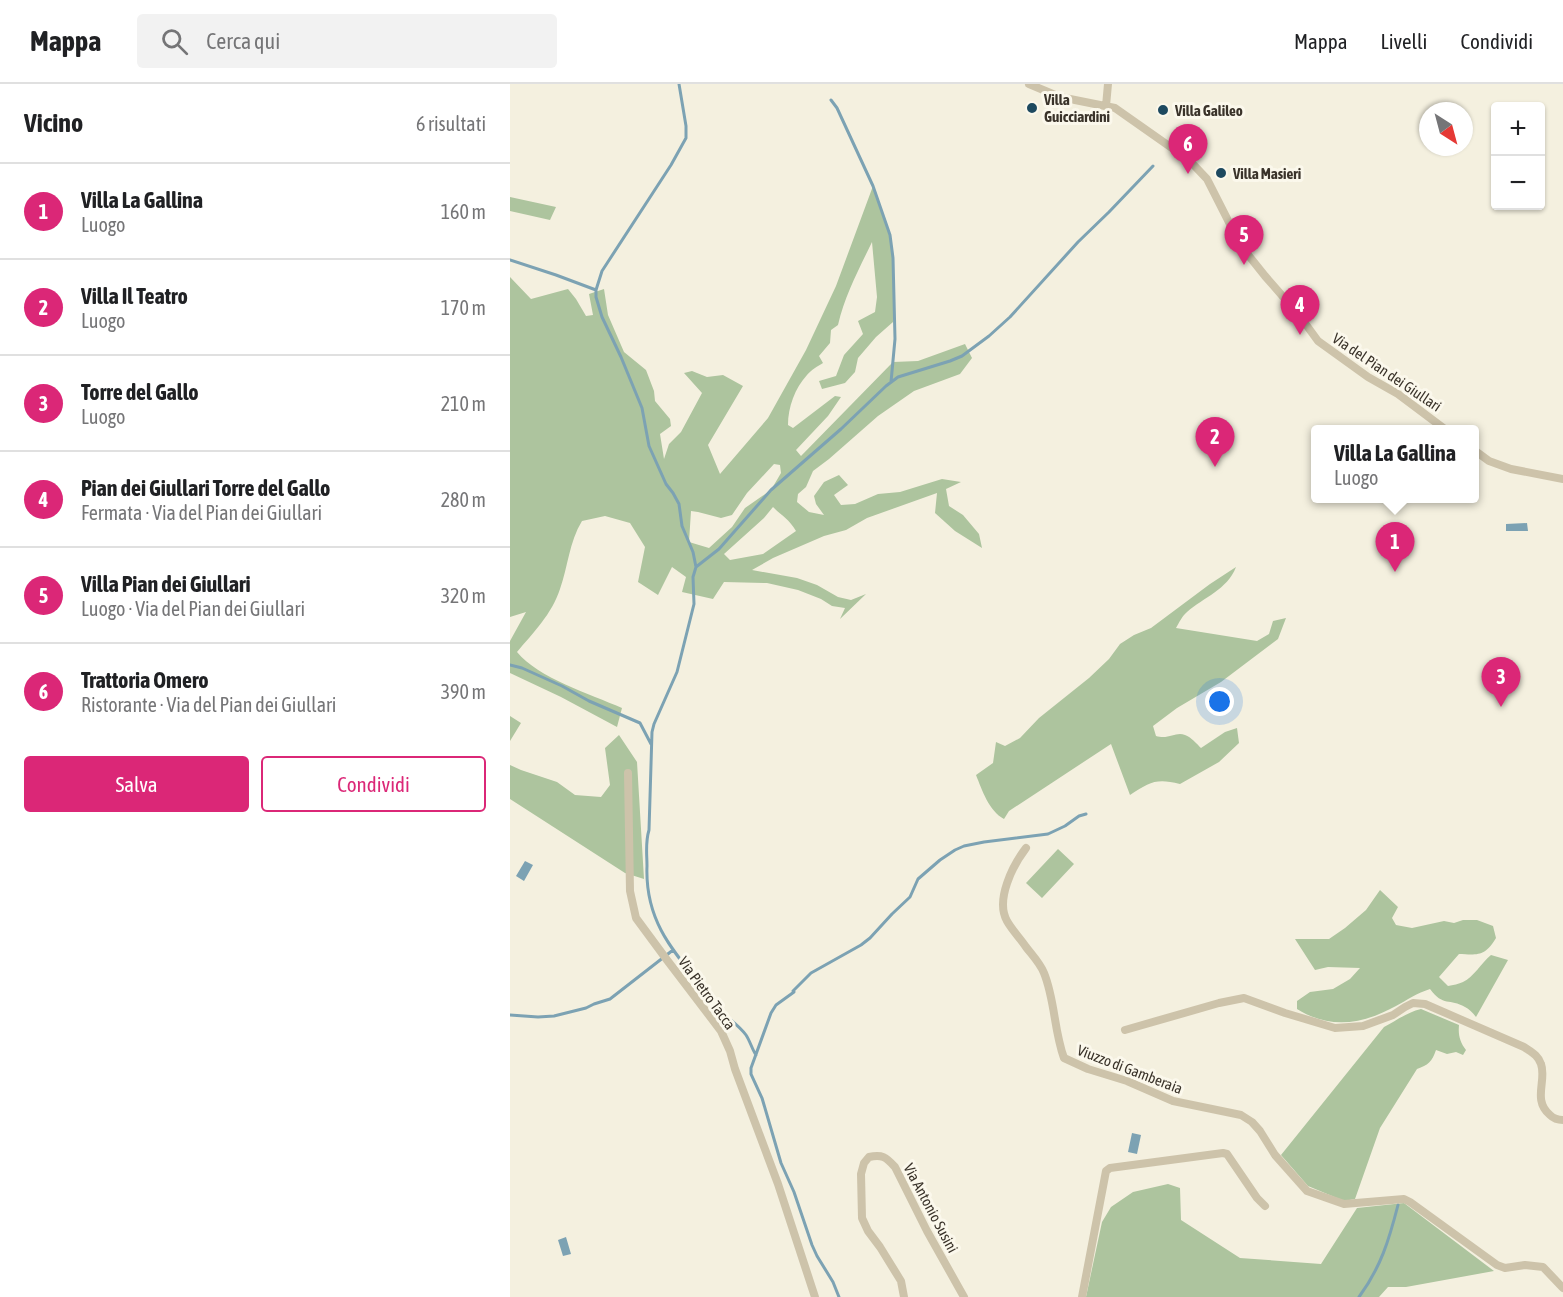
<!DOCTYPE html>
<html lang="it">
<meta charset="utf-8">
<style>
body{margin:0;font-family:"Asap Condensed",sans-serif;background:#f2f2f2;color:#202124}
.controls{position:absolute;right:18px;top:18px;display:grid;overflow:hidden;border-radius:6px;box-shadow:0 2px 4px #0004}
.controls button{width:54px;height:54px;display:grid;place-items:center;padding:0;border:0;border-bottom:2px solid #e0e0e0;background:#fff;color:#202124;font:30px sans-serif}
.compass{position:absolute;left:909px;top:18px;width:54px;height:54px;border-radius:50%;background:#fff;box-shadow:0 2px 4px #0004;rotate:144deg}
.you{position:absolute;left:710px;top:618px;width:21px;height:21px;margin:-15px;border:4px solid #fff;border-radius:50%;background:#1a73e8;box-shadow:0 0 0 9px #1a73e833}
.badge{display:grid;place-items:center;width:39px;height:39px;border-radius:50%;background:#db2777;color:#fff;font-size:20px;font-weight:700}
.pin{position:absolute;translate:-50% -50px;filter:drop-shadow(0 2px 3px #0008)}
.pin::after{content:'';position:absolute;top:32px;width:21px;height:18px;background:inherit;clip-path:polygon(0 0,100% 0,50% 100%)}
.popup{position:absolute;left:801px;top:341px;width:168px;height:78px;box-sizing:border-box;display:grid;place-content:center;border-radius:6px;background:#fff;filter:drop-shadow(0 2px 4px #0005);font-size:20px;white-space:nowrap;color:#757577}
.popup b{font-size:22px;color:#202124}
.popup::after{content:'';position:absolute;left:50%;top:100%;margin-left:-12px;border:12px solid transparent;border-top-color:#fff}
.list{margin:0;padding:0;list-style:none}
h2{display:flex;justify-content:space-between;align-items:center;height:78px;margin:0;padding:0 24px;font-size:26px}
h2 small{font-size:20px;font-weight:400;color:#757577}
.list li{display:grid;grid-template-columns:39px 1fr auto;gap:18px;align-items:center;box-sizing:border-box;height:96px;padding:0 24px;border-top:2px solid #e0e0e0}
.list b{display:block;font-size:22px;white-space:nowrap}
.list p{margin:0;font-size:20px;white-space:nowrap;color:#757577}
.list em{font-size:20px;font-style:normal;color:#757577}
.actions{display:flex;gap:12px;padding:18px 24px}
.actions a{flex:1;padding:14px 0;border:2px solid #db2777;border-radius:6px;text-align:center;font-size:21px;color:#db2777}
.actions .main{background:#db2777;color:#fff}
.icon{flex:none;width:33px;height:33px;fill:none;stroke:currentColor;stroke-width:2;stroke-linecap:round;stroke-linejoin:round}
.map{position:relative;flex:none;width:1053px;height:1213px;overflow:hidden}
header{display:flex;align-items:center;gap:36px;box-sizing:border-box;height:84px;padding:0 30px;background:#fff;border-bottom:2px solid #e0e0e0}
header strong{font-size:28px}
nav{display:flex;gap:33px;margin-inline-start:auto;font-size:21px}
.search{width:420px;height:54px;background:#f2f2f2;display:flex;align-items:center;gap:15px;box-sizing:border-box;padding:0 21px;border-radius:6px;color:#757577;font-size:22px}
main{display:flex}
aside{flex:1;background:#fff}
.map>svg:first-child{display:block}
.green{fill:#adc49e;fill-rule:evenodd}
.water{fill:#7ca2b3}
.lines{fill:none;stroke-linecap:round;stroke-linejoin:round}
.stream{stroke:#7ca2b3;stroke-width:3}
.street{stroke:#cdc3aa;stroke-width:8}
.poi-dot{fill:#1d495f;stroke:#fbf8ec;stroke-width:2}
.labels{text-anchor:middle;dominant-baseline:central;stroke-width:6;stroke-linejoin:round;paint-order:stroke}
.poi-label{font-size:15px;font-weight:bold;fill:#3a332a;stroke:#fbf8ec;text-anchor:start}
.street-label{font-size:15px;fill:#3a332a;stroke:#fbf8ec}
</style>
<header>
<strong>Mappa</strong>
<div class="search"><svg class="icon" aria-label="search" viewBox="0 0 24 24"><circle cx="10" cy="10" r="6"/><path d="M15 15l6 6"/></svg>Cerca qui</div>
<nav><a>Mappa</a><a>Livelli</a><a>Condividi</a></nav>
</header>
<main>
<aside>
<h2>Vicino<small>6 risultati</small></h2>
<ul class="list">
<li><span class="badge">1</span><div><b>Villa La Gallina</b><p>Luogo</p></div><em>160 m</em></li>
<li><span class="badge">2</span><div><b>Villa Il Teatro</b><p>Luogo</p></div><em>170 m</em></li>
<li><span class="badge">3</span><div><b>Torre del Gallo</b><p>Luogo</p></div><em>210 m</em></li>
<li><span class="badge">4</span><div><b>Pian dei Giullari Torre del Gallo</b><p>Fermata · Via del Pian dei Giullari</p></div><em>280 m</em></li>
<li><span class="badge">5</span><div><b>Villa Pian dei Giullari</b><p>Luogo · Via del Pian dei Giullari</p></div><em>320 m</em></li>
<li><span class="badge">6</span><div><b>Trattoria Omero</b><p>Ristorante · Via del Pian dei Giullari</p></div><em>390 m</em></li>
</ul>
<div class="actions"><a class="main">Salva</a><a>Condividi</a></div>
</aside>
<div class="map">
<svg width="1053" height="1213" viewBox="0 0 1053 1213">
<rect width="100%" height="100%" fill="#f4f0df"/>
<!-- green -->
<path class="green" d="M 363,102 L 380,151 L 383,174 L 383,238 L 366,253 L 348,274 L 345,288 L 335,299 L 312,305 L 309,297 L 326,292 L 334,271 L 353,250 L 348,237 L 365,228 L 367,213 L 362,158 C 349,185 335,211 328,241 L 321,246 L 320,259 L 309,272 L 313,279 C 308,282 301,286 297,291 C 285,304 278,323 278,341 L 283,344 L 325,312 L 331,313 L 318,332 L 286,366 L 291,372 L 383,278 L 408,277 L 455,260 L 462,274 L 450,290 L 404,307 L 368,332 L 319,375 L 303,387 L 296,403 L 288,410 L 287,418 L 299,428 L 314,431 L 306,420 L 304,412 L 314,398 L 329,391 L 338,401 L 324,411 L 331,421 L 345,420 L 368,410 L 390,408 L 432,395 L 451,398 L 436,405 L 439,422 L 453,431 L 469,450 L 472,464 L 445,447 L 425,429 L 427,409 L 357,434 L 336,446 L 314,452 L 263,474 L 242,486 L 287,494 L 307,501 L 328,513 L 341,516 L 356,510 L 330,535 L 335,524 L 322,522 L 311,515 L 288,506 L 257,499 L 214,498 L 203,515 L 172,508 L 176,493 L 162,483 L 148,511 L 128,498 L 135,463 L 120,439 L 95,432 L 72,437 C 59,458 58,483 50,505 C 42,530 23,549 7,568 C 28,594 80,610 112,624 L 107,643 L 51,613 L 0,589 L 0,557 L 16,528 L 0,533 L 0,193 L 21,215 L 58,205 L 66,215 L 76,232 L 83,231 L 79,210 L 94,205 L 98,231 L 114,268 L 136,286 L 144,307 L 145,317 L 160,335 L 161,342 L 150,350 L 154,375 L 159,360 L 171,348 L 192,309 L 174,289 L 182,287 L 197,293 L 213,291 L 233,302 L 198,361 L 210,390 L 258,334 L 296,266 L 326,202 ZM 264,380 L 270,381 L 271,389 L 261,406 L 235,424 L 222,443 L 199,464 L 179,458 L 181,427 L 188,428 L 211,434 L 222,431 L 237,409 ZM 263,423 C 272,432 279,435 286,447 L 253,470 L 220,476 L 214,470 L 254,434 Z
M 0,113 L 46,123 L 40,136 L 0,127 Z
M 726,483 C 717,506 694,513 677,528 C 672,532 669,539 666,544 L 747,557 L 759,550 L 763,537 L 776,534 L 768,555 L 711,598 L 667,624 L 643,642 L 646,652 C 659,656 666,647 675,651 C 681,653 687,660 691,664 L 715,648 L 727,644 L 729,659 L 709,678 L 670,700 C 646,694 640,698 620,711 L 601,660 L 499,727 L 494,735 C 479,727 472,706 466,691 L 483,679 L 486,658 L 495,662 L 510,654 L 529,634 L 579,594 L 599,575 L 610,560 L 624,551 L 641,544 L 700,500 Z
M 0,632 L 11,639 L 0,657 Z
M 109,651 L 127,678 L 134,795 L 115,789 L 0,715 L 0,681 L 11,686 L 47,698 L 65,711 L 91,713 L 100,701 L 95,664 Z
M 548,765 L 564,780 L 532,814 L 516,799 Z
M 870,806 L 888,823 L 882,834 L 886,841 L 902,844 L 934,837 L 944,839 L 953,836 L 967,836 L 983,842 L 986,854 C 975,872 969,871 949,870 L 929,893 L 938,902 C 943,901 949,900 953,898 C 964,893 971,879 981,871 L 998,876 L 966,933 C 963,929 959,925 955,923 C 940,914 933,923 920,905 C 907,909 897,916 886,922 C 853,940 821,946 787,925 L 787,917 L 800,908 L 823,905 L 840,895 L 850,884 L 818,883 L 805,886 L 785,855 L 819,855 L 835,844 L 856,826 Z
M 911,925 L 949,941 C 948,951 950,958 956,966 L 953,971 L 946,968 L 937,970 L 926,966 C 922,978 918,981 907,985 L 870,1044 L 845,1115 L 834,1117 L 798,1102 L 771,1071 L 874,943 C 887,936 898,928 911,925 Z
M 658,1100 L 670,1104 L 671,1136 L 730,1174 L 811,1180 L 847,1124 L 894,1119 L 984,1187 L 896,1203 L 878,1203 L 869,1213 L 576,1213 L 592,1138 L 601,1123 L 623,1108 Z"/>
<!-- water -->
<path class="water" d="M 1017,439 L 1018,447 L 996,447 L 996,440 Z
M 15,777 L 23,781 L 14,797 L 6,792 Z
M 622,1049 L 631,1051 L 627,1070 L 618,1068 Z
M 56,1153 L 61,1170 L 53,1172 L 48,1156 Z"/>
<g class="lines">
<!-- stream -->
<path class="stream" d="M 169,0 L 176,42 L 176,54 L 161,81 L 92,187 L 86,206 L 86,213 L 92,233 L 111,273 L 132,324 L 139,362 L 156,400 L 163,409 L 169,420 L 172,442 L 183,468 L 186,483 L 183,493 L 184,520 L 167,588 L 144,640 L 142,648 L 139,746 C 135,759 137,770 137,782 C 135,833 159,863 190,900 C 197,908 202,917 209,925 C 217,934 229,941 236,951 C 240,957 242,965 246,971
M 321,16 L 327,24 L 363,102 L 380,151 L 383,174 L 385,255 L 381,298
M 0,176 L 46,191 L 86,206
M 186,483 L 209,465 L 261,406 L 331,345 L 376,302 L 388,293 L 440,277 L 452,272 L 479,252 L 500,233 L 568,158 L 599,128 L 643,82
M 0,581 L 12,584 L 52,602 L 79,617 L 130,639 L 141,660
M 0,931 L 28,933 L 44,932 L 76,924 L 84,920 L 100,915 L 163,866
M 329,1213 L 323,1198 L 307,1172 L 302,1161 L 284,1108 L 271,1079 L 252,1014 L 241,990 L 241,984 L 261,929 L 266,921 L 284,908 L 283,907 L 301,889 L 351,861 L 360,854 L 382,830 L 400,813 L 408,795 L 430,776 L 445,766 L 454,762 L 474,758 L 538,750 L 555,742 L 569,732 L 576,730
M 849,1213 C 871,1183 879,1156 888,1121"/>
<!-- street -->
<path class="street" d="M 519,0 L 550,13 L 605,24 L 679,76 L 697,95 L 731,162 L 755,192 L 789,231 L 808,257 L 858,293 L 888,310 L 936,346
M 596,22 L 598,0
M 964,366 L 979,377 L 1001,385 L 1053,395
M 118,689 L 120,807 L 126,834 L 157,876 L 211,947 L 220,967 L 225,985 L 268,1100 L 305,1213
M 516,764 C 503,781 485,816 497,837 C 502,846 510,854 516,863 C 522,871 530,879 534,889 C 545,916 544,947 554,974 L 578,985 L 617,997 L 663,1017 L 731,1031 L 742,1038 L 750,1047 L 765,1071 L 797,1107 L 834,1120 L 894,1115 L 900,1118 L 987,1181 L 995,1184 L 1015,1181 L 1033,1183 L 1053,1204
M 615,946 L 709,919 L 734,914 L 775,929 L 825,944 L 853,942 L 883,931 L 895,923 L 903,919 L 915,920 L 1014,963 C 1021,968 1028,971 1031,980 C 1037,996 1022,1016 1040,1031 C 1044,1035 1047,1036 1053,1036
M 394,1213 L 391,1197 L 370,1163 L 358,1147 L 352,1134 L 351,1090 L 354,1079 L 359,1073 C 372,1070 376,1073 385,1083 L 417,1147 L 454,1213
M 572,1213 L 596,1087 L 600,1084 L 713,1069 L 717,1070 L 747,1114 L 755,1122"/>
</g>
<!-- markers -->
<g class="poi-dot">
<circle cx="522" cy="24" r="6"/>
<circle cx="653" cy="26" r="6"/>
<circle cx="711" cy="89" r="6"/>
</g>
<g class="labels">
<!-- poi labels -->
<g class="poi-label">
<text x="534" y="15">Villa<tspan x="534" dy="17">Guicciardini</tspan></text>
<text x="665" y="26">Villa Galileo</text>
<text x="723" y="89">Villa Masieri</text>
</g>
<!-- street labels -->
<g class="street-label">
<text transform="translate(877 288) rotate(34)">Via del Pian dei Giullari</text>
<text transform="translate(197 909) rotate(54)">Via Pietro Tacca</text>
<text transform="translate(620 985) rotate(21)">Viuzzo di Gamberaia</text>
<text transform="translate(421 1124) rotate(62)">Via Antonio Susini</text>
</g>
</g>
</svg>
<div class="controls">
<button>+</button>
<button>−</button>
</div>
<svg class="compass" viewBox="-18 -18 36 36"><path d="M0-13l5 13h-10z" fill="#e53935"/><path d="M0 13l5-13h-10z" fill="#757577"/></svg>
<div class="you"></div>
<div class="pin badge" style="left:885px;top:488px">1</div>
<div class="popup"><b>Villa La Gallina</b>Luogo</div>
<div class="pin badge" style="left:705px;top:383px">2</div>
<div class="pin badge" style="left:991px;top:623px">3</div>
<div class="pin badge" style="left:790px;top:251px">4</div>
<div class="pin badge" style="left:734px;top:181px">5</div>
<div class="pin badge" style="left:678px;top:90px">6</div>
</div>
</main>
